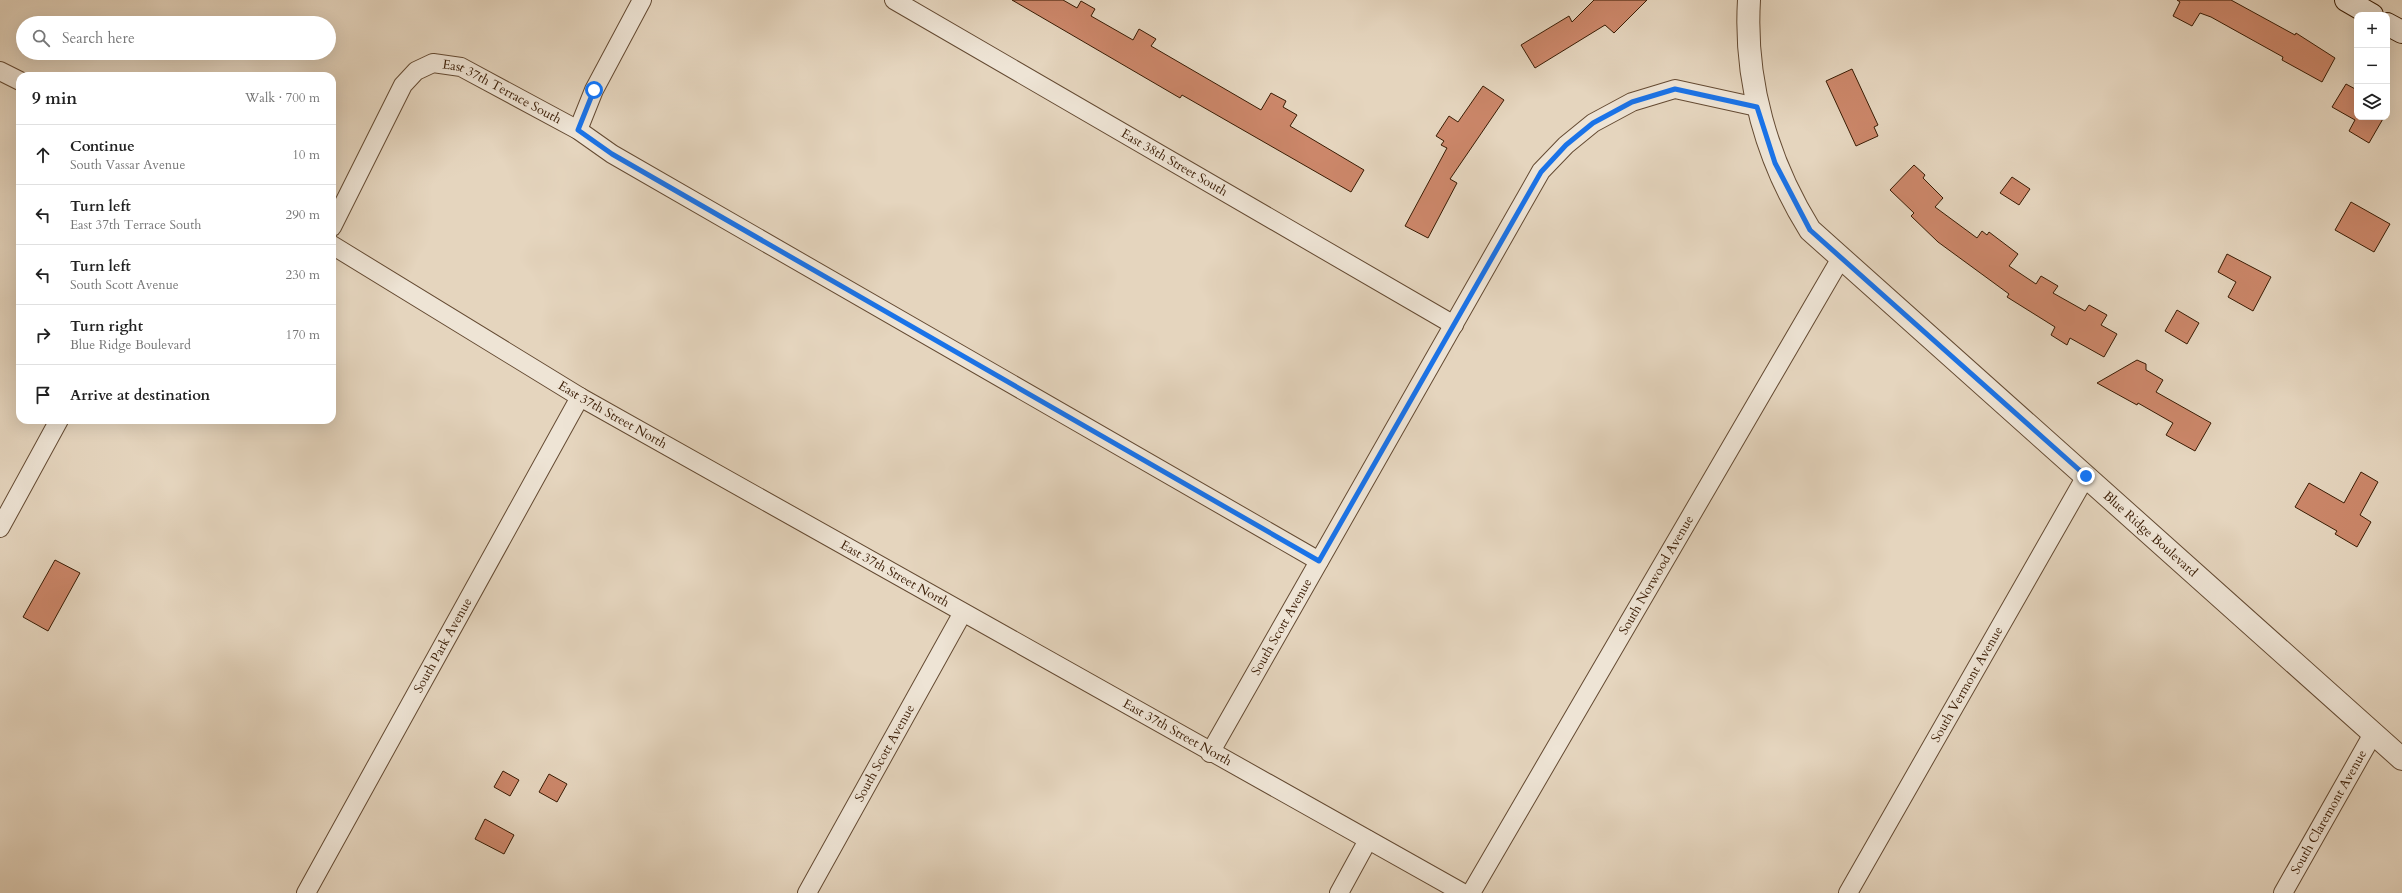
<!DOCTYPE html>
<meta charset="utf-8">
<style>
body{margin:0;font-family:Cardo,serif;background:#f2f2f2;color:#222}
.controls{position:absolute;right:12px;top:12px;display:grid;overflow:hidden;border-radius:8px;box-shadow:0 4px 16px #0002}
.controls button{width:36px;height:36px;display:grid;place-items:center;padding:0;border:0;border-bottom:1px solid #e0e0e0;background:#fff;color:#222;font:20px sans-serif}
.stop{position:absolute;width:12px;height:12px;margin:-9px;border:3px solid #1a73e8;border-radius:50%;background:#fff}
.stop.end{background:#1a73e8;border-color:#fff;box-shadow:0 1px 4px #0008}
.list{margin:0;padding:0;list-style:none}
h2{display:flex;justify-content:space-between;align-items:center;height:52px;margin:0;padding:0 16px;font-size:17px}
h2 small{font-size:13px;font-weight:400;color:#767676}
.list li{display:grid;grid-template-columns:26px 1fr auto;gap:12px;align-items:center;box-sizing:border-box;height:60px;padding:0 16px;border-top:1px solid #e0e0e0}
.list b{display:block;font-size:15px;white-space:nowrap}
.list p{margin:0;font-size:13px;white-space:nowrap;color:#767676}
.list em{font-size:13px;font-style:normal;color:#767676}
.icon{flex:none;width:22px;height:22px;fill:none;stroke:currentColor;stroke-width:2;stroke-linecap:round;stroke-linejoin:round}
.map{position:relative;flex:none;width:2402px;height:893px;overflow:hidden}
.search{position:absolute;background:#fff;box-shadow:0 4px 16px #0002;left:16px;top:16px;width:320px;height:44px;display:flex;align-items:center;gap:10px;box-sizing:border-box;padding:0 14px;border-radius:22px;color:#767676;font-size:15px}
.panel{position:absolute;background:#fff;box-shadow:0 4px 16px #0002;left:16px;top:72px;width:320px;height:352px;border-radius:12px}
.map>svg:first-child{display:block}
.building{fill:#cc876a;stroke:#391b03}
.lines{fill:none;stroke-linecap:round;stroke-linejoin:round}
.minor-casing{stroke:#644a32;stroke-width:20}
.tertiary-casing{stroke:#644a32;stroke-width:24}
.secondary-casing{stroke:#391b03;stroke-width:24}
.minor{stroke:#eee4d5;stroke-width:18}
.tertiary{stroke:#eee4d5;stroke-width:22}
.secondary{stroke:#eee4d5;stroke-width:22}
.route{stroke:#1a73e8;stroke-width:5}
.labels{text-anchor:middle;dominant-baseline:central;stroke-width:4;stroke-linejoin:round;paint-order:stroke}
.street-label{font-size:13px;fill:#391b03;stroke:#eee4d5}
</style>
<div class="map">
<svg width="2402" height="893" viewBox="0 0 2402 893">
<rect width="100%" height="100%" fill="#e5d5be"/>
<filter id="stains"><feTurbulence type="fractalNoise" baseFrequency=".005" numOctaves="4"/><feColorMatrix values="0 0 0 0 .2 0 0 0 0 .09 0 0 0 0 .02 0 0 0 .5 -.17"/></filter>
<radialGradient id="worn" r=".72"><stop offset=".6" stop-color="#630" stop-opacity="0"/><stop offset="1" stop-color="#630" stop-opacity=".3"/></radialGradient>
<!-- building -->
<path class="building" d="M 1012,0 L 1063,0 L 1077,8 L 1081,1 L 1095,9 L 1091,16 L 1133,40 L 1139,29 L 1156,39 L 1151,46 L 1261,110 L 1271,93 L 1286,101 L 1283,107 L 1297,115 L 1290,126 L 1364,170 L 1351,192 L 1182,95 L 1180,98 Z
M 1594,0 L 1647,0 L 1614,33 L 1605,25 L 1535,68 L 1521,45 L 1569,16 L 1572,22 Z
M 2177,0 L 2231,0 L 2295,35 L 2296,33 L 2335,58 L 2322,82 L 2282,60 L 2283,57 L 2211,17 L 2200,13 L 2192,26 L 2173,16 L 2180,2 Z
M 1852,69 L 1878,125 L 1874,127 L 1878,136 L 1856,146 L 1826,81 Z
M 2346,84 L 2357,90 L 2357,117 L 2384,117 L 2369,143 L 2349,131 L 2355,120 L 2332,107 Z
M 1483,86 L 1504,100 L 1450,179 L 1457,183 L 1428,238 L 1405,226 L 1447,148 L 1441,145 L 1444,141 L 1436,136 L 1449,116 L 1458,122 Z
M 1914,165 L 1925,175 L 1923,178 L 1943,198 L 1935,207 L 1977,238 L 1982,231 L 1987,235 L 1989,232 L 2018,254 L 2009,266 L 2036,284 L 2041,276 L 2058,286 L 2053,293 L 2085,311 L 2089,305 L 2107,315 L 2101,325 L 2117,334 L 2104,357 L 2070,338 L 2067,345 L 2051,335 L 2055,327 L 2007,297 L 2009,294 L 1938,242 L 1911,216 L 1914,213 L 1890,190 Z
M 2012,177 L 2030,189 L 2019,205 L 2000,193 Z
M 2351,202 L 2390,224 L 2374,252 L 2335,230 Z
M 2227,254 L 2271,277 L 2253,311 L 2228,297 L 2236,282 L 2218,272 Z
M 2177,310 L 2199,323 L 2187,344 L 2165,331 Z
M 2137,360 L 2146,364 L 2146,370 L 2163,380 L 2156,392 L 2211,423 L 2195,451 L 2166,435 L 2173,423 L 2138,403 L 2137,405 L 2097,383 Z
M 2361,472 L 2378,482 L 2360,515 L 2371,522 L 2357,547 L 2335,534 L 2337,531 L 2295,507 L 2309,483 L 2344,503 Z
M 55,560 L 80,573 L 48,631 L 23,617 Z
M 503,771 L 519,780 L 510,796 L 494,787 Z
M 549,774 L 567,784 L 557,802 L 539,792 Z
M 485,819 L 514,835 L 504,854 L 475,839 Z"/>
<g class="lines">
<!-- minor casing -->
<g class="minor-casing">
<g id="minor">
<path id="s1" d="M 894,0 L 1454,325"/>
<path d="M 0,71 L 20,81"/>
<path d="M 578,130 L 594,90 L 642,0"/>
<path id="s2" d="M 332,227 L 403,85 L 416,71 L 433,63 L 461,67 L 578,130 L 612,154 L 1319,561"/>
<path id="s3" d="M 332,245 L 580,397 L 1463,893"/>
<path d="M 0,528 L 59,420"/>
<path id="s4" d="M 1210,753 L 1541,171 L 1566,145 L 1593,123 L 1632,102 L 1675,89 L 1757,107"/>
<path id="s5" d="M 306,893 L 580,397"/>
<path id="s6" d="M 807,893 L 962,614"/>
<path d="M 1339,893 L 1368,840"/>
<path id="s7" d="M 1471,893 L 1841,258"/>
<path id="s8" d="M 1848,893 L 2086,476"/>
<path id="s9" d="M 2283,893 L 2374,732"/>
</g>
</g>
<!-- tertiary casing -->
<g class="tertiary-casing">
<g id="tertiary">
<path id="s10" d="M 1749,0 C 1744,81 1767,161 1810,230 L 2402,759"/>
</g>
</g>
<!-- secondary casing -->
<g class="secondary-casing">
<path id="secondary" d="M 2346,0 L 2372,15
M 2387,24 L 2402,32"/>
</g>
<!-- minor -->
<use href="#minor" class="minor"/>
<!-- tertiary -->
<use href="#tertiary" class="tertiary"/>
<!-- secondary -->
<use href="#secondary" class="secondary"/>
</g>
<g class="lines">
<!-- route -->
<path class="route" d="M 594,90 L 578,130 L 612,154 L 1319,561 L 1541,172 L 1566,145 L 1593,123 L 1632,102 L 1675,89 L 1757,107 L 1775,163 L 1810,230 L 2086,476"/>
</g>
<g class="labels">
<!-- street labels -->
<g class="street-label">
<text stroke="none"><textPath href="#s2" startOffset="272">East 37th Terrace South</textPath></text>
<text stroke="none"><textPath href="#s1" startOffset="324">East 38th Street South</textPath></text>
<text stroke="none"><textPath href="#s3" startOffset="328">East 37th Street North</textPath></text>
<text stroke="none"><textPath href="#s10" startOffset="698">Blue Ridge Boulevard</textPath></text>
<text stroke="none"><textPath href="#s3" startOffset="652">East 37th Street North</textPath></text>
<text stroke="none"><textPath href="#s7" startOffset="368">South Norwood Avenue</textPath></text>
<text stroke="none"><textPath href="#s4" startOffset="145">South Scott Avenue</textPath></text>
<text stroke="none"><textPath href="#s5" startOffset="283">South Park Avenue</textPath></text>
<text stroke="none"><textPath href="#s8" startOffset="240">South Vermont Avenue</textPath></text>
<text stroke="none"><textPath href="#s3" startOffset="976">East 37th Street North</textPath></text>
<text stroke="none"><textPath href="#s6" startOffset="160">South Scott Avenue</textPath></text>
<text stroke="none"><textPath href="#s9" startOffset="93">South Claremont Avenue</textPath></text>
</g>
</g>
<rect width="100%" height="100%" filter="url(#stains)"/>
<rect width="100%" height="100%" fill="url(#worn)"/>
</svg>
<div class="controls">
<button>+</button>
<button>−</button>
<button><svg class="icon" aria-label="layers" viewBox="0 0 24 24"><path d="M12 4l9 5-9 5-9-5zM3 14l9 5 9-5"/></svg></button>
</div>
<div class="stop" style="left:594px;top:90px"></div>
<div class="stop end" style="left:2086px;top:476px"></div>
<div class="search"><svg class="icon" aria-label="search" viewBox="0 0 24 24"><circle cx="10" cy="10" r="6"/><path d="M15 15l6 6"/></svg>Search here</div>
<section class="panel">
<h2>9 min<small>Walk · 700 m</small></h2>
<ul class="list">
<li><svg class="icon" aria-label="ahead" viewBox="0 0 24 24"><path d="M12 20V5M6 11l6-6 6 6"/></svg><div><b>Continue</b><p>South Vassar Avenue</p></div><em>10 m</em></li>
<li><svg class="icon" aria-label="left" viewBox="0 0 24 24"><path d="M17 20v-9H6M10 6l-5 5 5 5"/></svg><div><b>Turn left</b><p>East 37th Terrace South</p></div><em>290 m</em></li>
<li><svg class="icon" aria-label="left" viewBox="0 0 24 24"><path d="M17 20v-9H6M10 6l-5 5 5 5"/></svg><div><b>Turn left</b><p>South Scott Avenue</p></div><em>230 m</em></li>
<li><svg class="icon" aria-label="right" viewBox="0 0 24 24"><path d="M7 20v-9h11M14 6l5 5-5 5"/></svg><div><b>Turn right</b><p>Blue Ridge Boulevard</p></div><em>170 m</em></li>
<li><svg class="icon" aria-label="arrive" viewBox="0 0 24 24"><path d="M6 21V4h12l-3 4 3 4H6"/></svg><div><b>Arrive at destination</b></div></li>
</ul>
</section>
</div>
